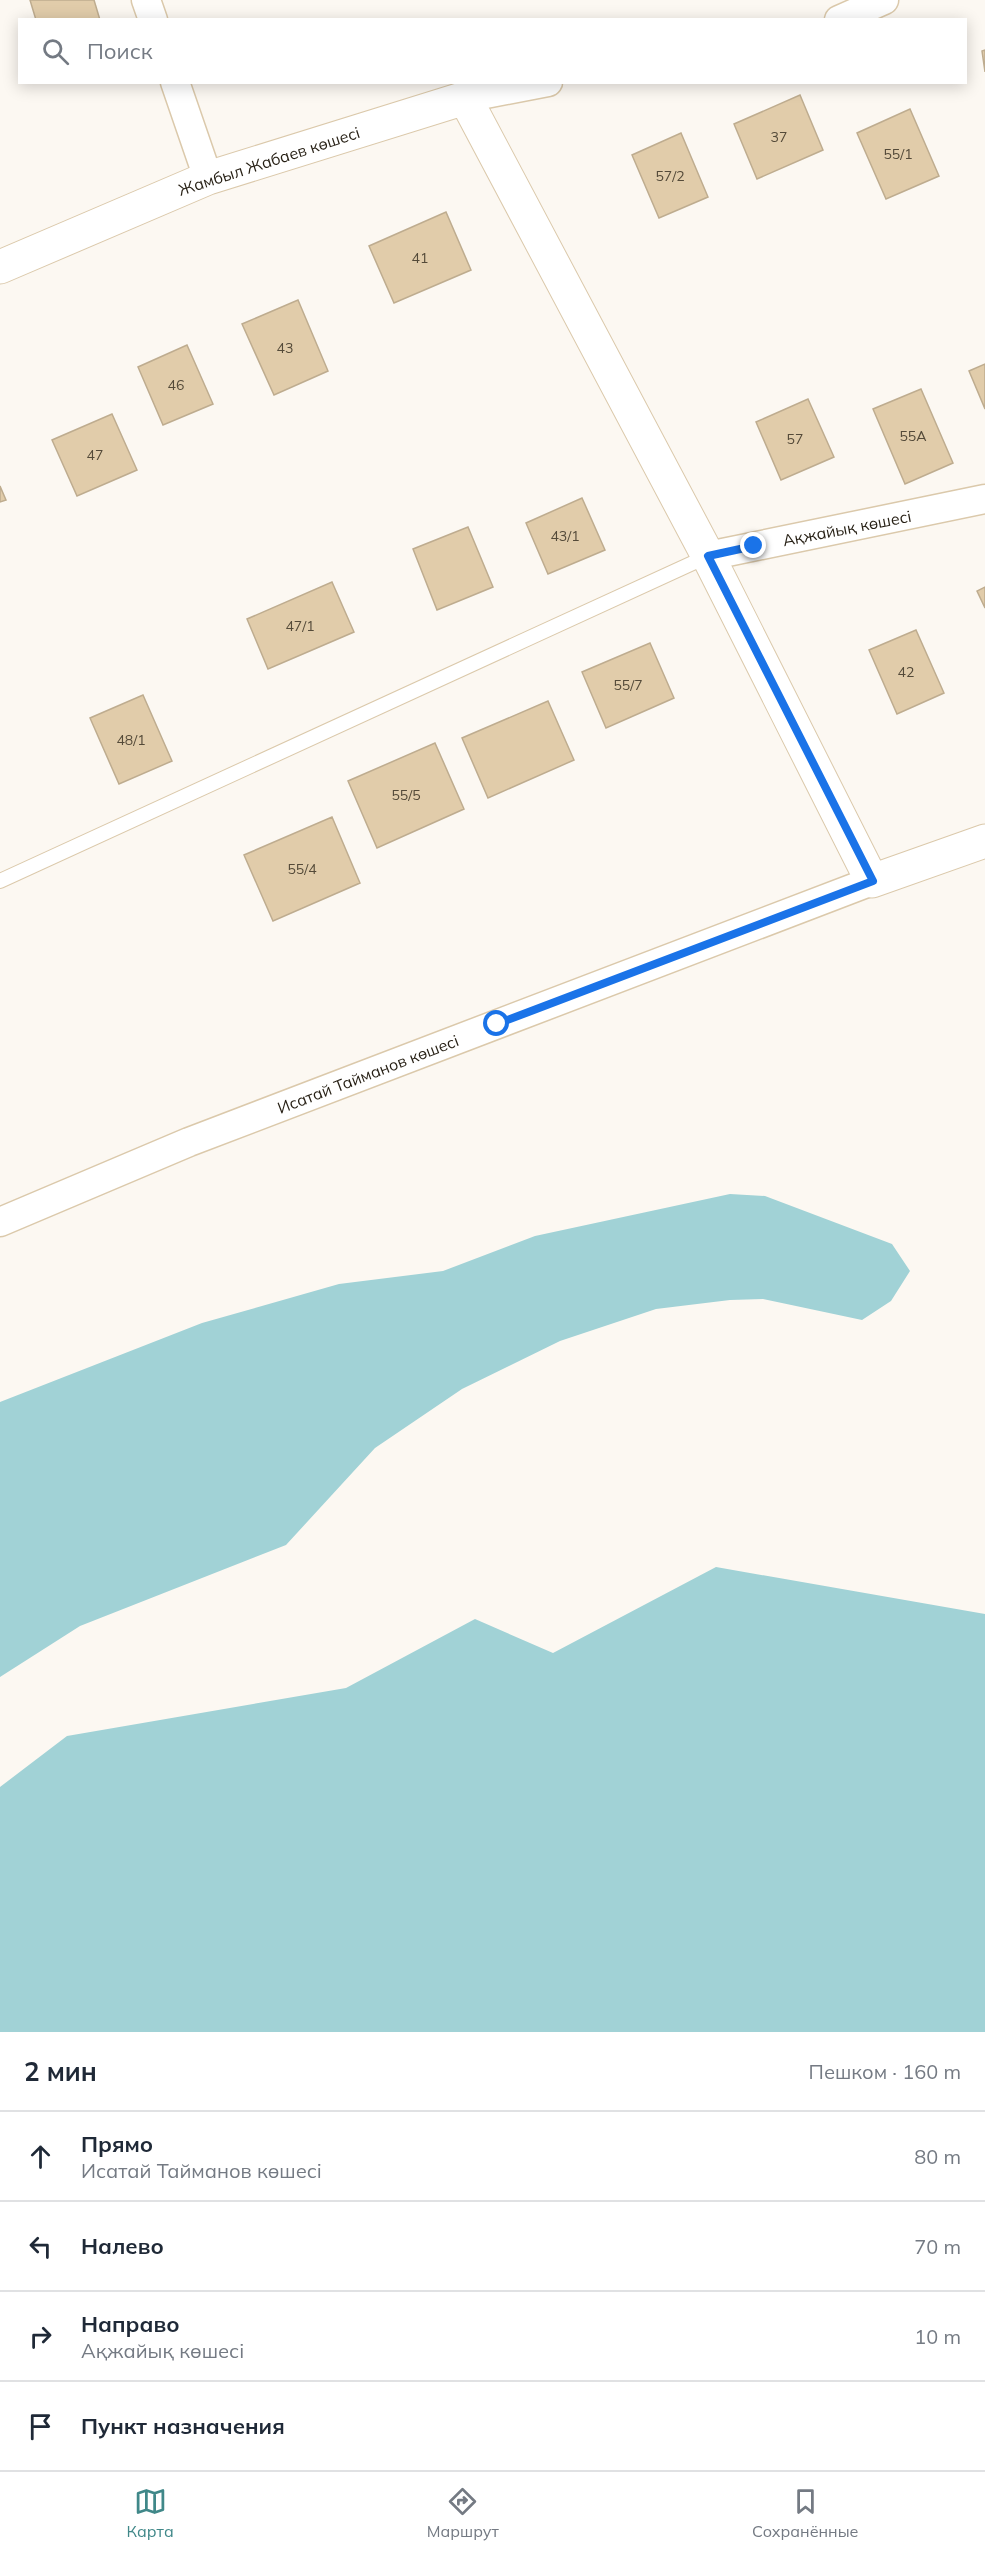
<!DOCTYPE html>
<html lang="ru">
<meta charset="utf-8">
<style>
body{margin:0;font-family:Mulish,sans-serif;background:#f6f6f7;color:#1f2937}
.stop{position:absolute;width:18px;height:18px;margin:-14px;border:4px solid #1a73e8;border-radius:50%;background:#fff}
.stop.end{background:#1a73e8;border-color:#fff;box-shadow:0 2px 6px #0008}
.list{margin:0;padding:0;list-style:none}
h2{display:flex;justify-content:space-between;align-items:center;height:78px;margin:0;padding:0 24px;font-size:26px}
h2 small{font-size:20px;font-weight:400;color:#747a83}
.list li{display:grid;grid-template-columns:39px 1fr auto;gap:18px;align-items:center;box-sizing:border-box;height:90px;padding:0 24px;border-top:2px solid #e0e1e3}
.list b{display:block;font-size:22px;white-space:nowrap}
.list p{margin:0;font-size:20px;white-space:nowrap;color:#747a83}
.list em{font-size:20px;font-style:normal;color:#747a83}
.icon{flex:none;width:33px;height:33px;fill:none;stroke:currentColor;stroke-width:2;stroke-linecap:round;stroke-linejoin:round}
.map{position:relative;flex:none;width:985px;height:2032px;overflow:hidden}
.search{position:absolute;background:#fff;box-shadow:0 3px 15px #0003;left:18px;right:18px;top:18px;height:66px;display:flex;align-items:center;gap:15px;box-sizing:border-box;padding:0 21px;border-radius:0px;color:#747a83;font-size:22px}
.sheet{height:438px;background:#fff}
nav{display:flex;justify-content:space-around;align-items:center;box-sizing:border-box;height:84px;border-top:2px solid #e0e1e3;background:#fff;font-size:16px;color:#747a83}
nav a{display:grid;justify-items:center;gap:3px}
nav .on{color:#408889}
.map>svg:first-child{display:block}
.water{fill:#a1d2d6}
.building{fill:#e1ccaa;stroke:#beac8f;stroke-width:1.5}
.lines{fill:none;stroke-linecap:round;stroke-linejoin:round}
.service-casing{stroke:#dbc9ab;stroke-width:16}
.minor-casing{stroke:#dbc9ab;stroke-width:31}
.tertiary-casing{stroke:#dbc9ab;stroke-width:35}
.service{stroke:#fff;stroke-width:14}
.minor{stroke:#fff;stroke-width:28}
.tertiary{stroke:#fff;stroke-width:33}
.route{stroke:#1a73e8;stroke-width:8}
.labels{text-anchor:middle;dominant-baseline:central;stroke-width:5;stroke-linejoin:round;paint-order:stroke}
.number-label{font-size:14px;fill:#544a39}
.street-label{font-size:16px;fill:#251e13;stroke:#fff}
</style>
<div class="map">
<svg width="985" height="2032" viewBox="0 0 985 2032">
<rect width="100%" height="100%" fill="#fcf8f2"/>
<!-- water -->
<path class="water" d="M 730,1194 L 765,1196 L 892,1244 L 910,1271 L 891,1301 L 862,1320 L 763,1299 L 730,1300 L 656,1309 L 560,1341 L 462,1389 L 375,1448 L 286,1545 L 80,1626 L 0,1677 L 0,1402 L 202,1323 L 339,1284 L 443,1271 L 535,1236 Z
M 716,1567 L 985,1614 L 985,2032 L 0,2032 L 0,1787 L 67,1736 L 346,1688 L 475,1619 L 553,1653 Z"/>
<!-- building -->
<path class="building" d="M 30,0 L 94,0 L 100,20 L 36,20 Z
M 985,50 L 985,72 L 982,51 Z
M 800,95 L 823,150 L 757,179 L 734,124 Z
M 910,109 L 939,176 L 886,199 L 857,133 Z
M 681,133 L 708,197 L 659,218 L 632,155 Z
M 446,212 L 471,270 L 394,303 L 369,246 Z
M 298,300 L 328,371 L 274,395 L 242,324 Z
M 187,345 L 213,404 L 163,425 L 138,367 Z
M 985,364 L 985,409 L 969,371 Z
M 921,389 L 953,463 L 905,484 L 873,409 Z
M 808,399 L 834,457 L 781,480 L 756,422 Z
M 112,414 L 137,470 L 77,496 L 52,440 Z
M 0,486 L 6,500 L 0,502 Z
M 582,498 L 605,550 L 548,574 L 526,523 Z
M 468,527 L 493,587 L 437,610 L 413,549 Z
M 332,582 L 354,632 L 268,669 L 247,619 Z
M 985,587 L 985,608 L 977,591 Z
M 916,630 L 944,693 L 897,714 L 869,650 Z
M 650,643 L 674,698 L 606,728 L 582,672 Z
M 143,695 L 172,761 L 119,784 L 90,718 Z
M 548,701 L 574,760 L 488,798 L 462,738 Z
M 435,743 L 464,809 L 377,848 L 348,781 Z
M 332,817 L 360,883 L 273,921 L 244,855 Z"/>
<g class="lines">
<!-- service casing -->
<g class="service-casing">
<path id="service" d="M 0,881 L 708,556"/>
</g>
<!-- minor casing -->
<g class="minor-casing">
<path id="minor" d="M 146,0 L 153,20
M 839,20 L 884,0
M 175,82 L 208,178
M 465,98 L 548,82
M 708,556 L 985,499
M 0,1222 L 189,1142 L 872,881"/>
</g>
<!-- tertiary casing -->
<g class="tertiary-casing">
<path id="tertiary" d="M 0,267 L 208,178 L 465,98 L 708,556 L 872,881 L 985,841"/>
</g>
<!-- service -->
<use href="#service" class="service"/>
<!-- minor -->
<use href="#minor" class="minor"/>
<!-- tertiary -->
<use href="#tertiary" class="tertiary"/>
</g>
<g class="lines">
<!-- route -->
<path class="route" d="M 497,1024 L 873,881 L 708,556 L 754,546"/>
</g>
<g class="labels">
<!-- number labels -->
<g class="number-label">
<text x="779" y="137">37</text>
<text x="898" y="154">55/1</text>
<text x="670" y="176">57/2</text>
<text x="420" y="258">41</text>
<text x="285" y="348">43</text>
<text x="176" y="385">46</text>
<text x="913" y="436">55А</text>
<text x="795" y="439">57</text>
<text x="95" y="455">47</text>
<text x="565" y="536">43/1</text>
<text x="300" y="626">47/1</text>
<text x="906" y="672">42</text>
<text x="628" y="685">55/7</text>
<text x="131" y="740">48/1</text>
<text x="406" y="795">55/5</text>
<text x="302" y="869">55/4</text>
</g>
<!-- street labels -->
<g class="street-label">
<text transform="translate(269 161) rotate(-18)">Жамбыл Жабаев көшесі</text>
<text transform="translate(847 528) rotate(-11)">Ақжайық көшесі</text>
<text transform="translate(368 1074) rotate(-21)">Исатай Тайманов көшесі</text>
</g>
</g>
</svg>
<div class="stop" style="left:497px;top:1024px"></div>
<div class="stop end" style="left:754px;top:546px"></div>
<div class="search"><svg class="icon" aria-label="search" viewBox="0 0 24 24"><circle cx="10" cy="10" r="6"/><path d="M15 15l6 6"/></svg>Поиск</div>
</div>
<section class="sheet">
<h2>2 мин<small>Пешком · 160 m</small></h2>
<ul class="list">
<li><svg class="icon" aria-label="ahead" viewBox="0 0 24 24"><path d="M12 20V5M6 11l6-6 6 6"/></svg><div><b>Прямо</b><p>Исатай Тайманов көшесі</p></div><em>80 m</em></li>
<li><svg class="icon" aria-label="left" viewBox="0 0 24 24"><path d="M17 20v-9H6M10 6l-5 5 5 5"/></svg><div><b>Налево</b></div><em>70 m</em></li>
<li><svg class="icon" aria-label="right" viewBox="0 0 24 24"><path d="M7 20v-9h11M14 6l5 5-5 5"/></svg><div><b>Направо</b><p>Ақжайық көшесі</p></div><em>10 m</em></li>
<li><svg class="icon" aria-label="arrive" viewBox="0 0 24 24"><path d="M6 21V4h12l-3 4 3 4H6"/></svg><div><b>Пункт назначения</b></div></li>
</ul>
</section>
<nav>
<a class="on"><svg class="icon" aria-label="map" viewBox="0 0 24 24"><path d="M3 6l6-2 6 2 6-2v14l-6 2-6-2-6 2zM9 4v14M15 6v14"/></svg>Карта</a>
<a><svg class="icon" aria-label="directions" viewBox="0 0 24 24"><path d="M12 3l9 9-9 9-9-9zM9 14v-3h6M13 9l2 2-2 2"/></svg>Маршрут</a>
<a><svg class="icon" aria-label="saved" viewBox="0 0 24 24"><path d="M7 4h10v16l-5-4-5 4z"/></svg>Сохранённые</a>
</nav>
